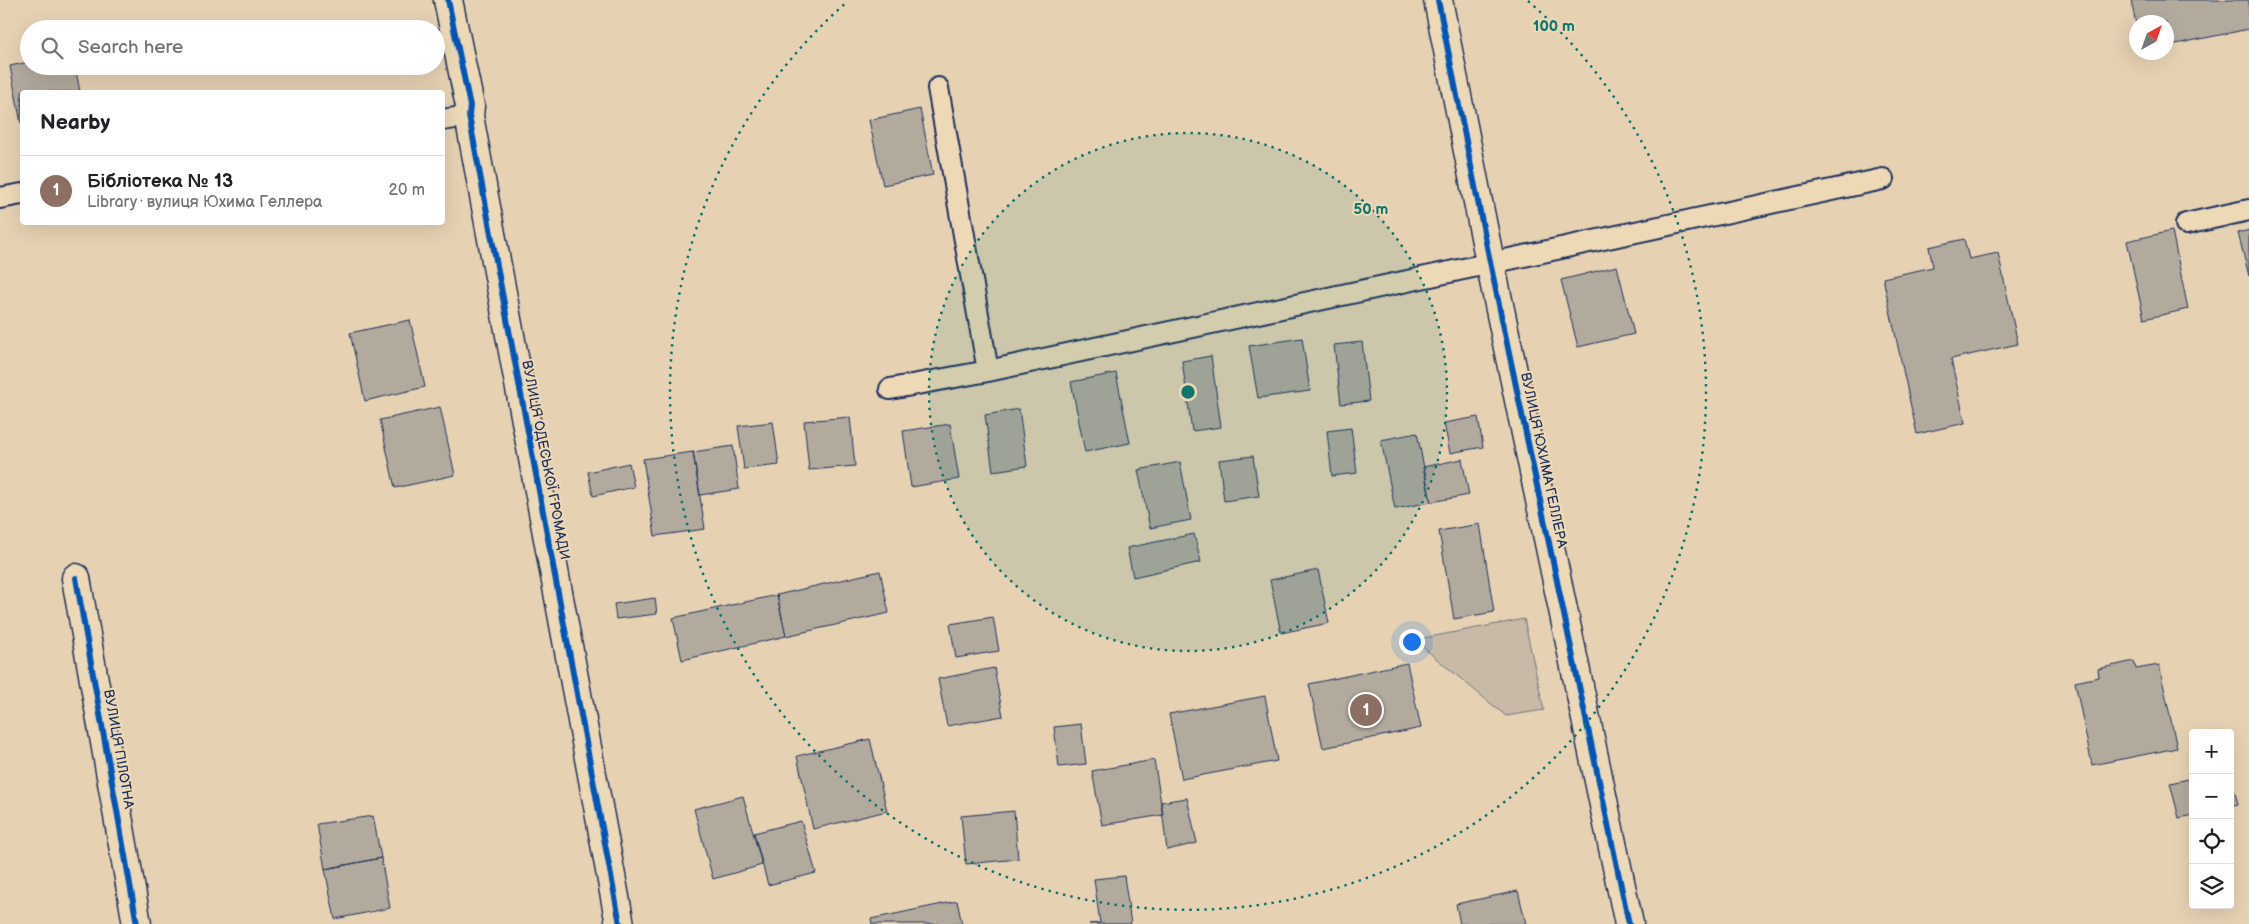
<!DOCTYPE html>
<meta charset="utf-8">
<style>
body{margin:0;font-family:"Balsamiq Sans",sans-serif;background:#f6f6f6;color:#202124}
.controls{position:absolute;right:15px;bottom:15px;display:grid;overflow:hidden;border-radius:5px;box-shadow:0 5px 20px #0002}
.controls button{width:45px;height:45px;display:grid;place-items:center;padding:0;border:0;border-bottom:1px solid #e0e0e0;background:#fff;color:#202124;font:25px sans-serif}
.compass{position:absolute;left:2129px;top:15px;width:45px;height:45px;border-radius:50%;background:#fff;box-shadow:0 5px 20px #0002;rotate:40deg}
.you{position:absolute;left:1411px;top:641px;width:18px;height:18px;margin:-12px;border:4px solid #fff;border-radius:50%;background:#1a73e8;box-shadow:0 0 0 8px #1a73e833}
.badge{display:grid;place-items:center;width:32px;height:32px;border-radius:50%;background:#d93025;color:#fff;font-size:16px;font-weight:700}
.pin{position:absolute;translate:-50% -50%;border:2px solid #fff;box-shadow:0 1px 5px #0006}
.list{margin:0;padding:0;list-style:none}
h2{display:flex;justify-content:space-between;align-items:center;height:65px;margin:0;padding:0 20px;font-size:21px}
h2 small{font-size:16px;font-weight:400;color:#757577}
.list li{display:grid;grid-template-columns:32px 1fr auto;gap:15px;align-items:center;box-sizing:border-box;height:70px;padding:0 20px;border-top:1px solid #e0e0e0}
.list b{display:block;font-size:19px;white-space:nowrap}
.list p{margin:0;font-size:16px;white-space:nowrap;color:#757577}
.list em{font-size:16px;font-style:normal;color:#757577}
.icon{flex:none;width:28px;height:28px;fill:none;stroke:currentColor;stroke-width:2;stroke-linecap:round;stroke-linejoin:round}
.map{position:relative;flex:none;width:2249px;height:924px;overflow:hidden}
.search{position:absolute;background:#fff;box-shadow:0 5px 20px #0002;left:20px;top:20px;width:425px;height:55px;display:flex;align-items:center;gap:12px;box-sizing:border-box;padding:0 18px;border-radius:28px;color:#757577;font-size:19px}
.panel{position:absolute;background:#fff;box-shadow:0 5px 20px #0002;left:20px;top:90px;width:425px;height:135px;border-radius:5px}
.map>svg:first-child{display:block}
.green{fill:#c8baa7;stroke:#727482}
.building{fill:#b3aa9e;stroke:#1b2f5e}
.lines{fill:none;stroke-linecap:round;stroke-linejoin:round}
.lane-casing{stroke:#1b2f5e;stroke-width:24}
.street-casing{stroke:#1b2f5e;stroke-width:31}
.lane{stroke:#eed9b7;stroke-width:20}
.street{stroke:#eed9b7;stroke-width:28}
.cycleway-casing{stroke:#eed9b7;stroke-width:9}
.cycleway{stroke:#0057b8;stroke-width:6}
.ring{fill:none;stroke:#0f766e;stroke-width:2.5;stroke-dasharray:2.5 5}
.labels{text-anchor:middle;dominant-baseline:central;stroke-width:4;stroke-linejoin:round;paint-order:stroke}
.street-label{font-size:14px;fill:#1b2f5e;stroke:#eed9b7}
.centre{fill:#0f766e;stroke:#eed9b7;stroke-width:2.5}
.ring-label{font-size:15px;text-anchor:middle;font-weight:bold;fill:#0f766e;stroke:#eed9b7;stroke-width:4;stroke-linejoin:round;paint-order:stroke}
</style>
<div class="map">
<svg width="2249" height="924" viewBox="0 0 2249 924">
<rect width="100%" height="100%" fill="#e6d2b3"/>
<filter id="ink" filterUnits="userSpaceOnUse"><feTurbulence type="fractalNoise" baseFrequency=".02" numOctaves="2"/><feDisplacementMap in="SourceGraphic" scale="10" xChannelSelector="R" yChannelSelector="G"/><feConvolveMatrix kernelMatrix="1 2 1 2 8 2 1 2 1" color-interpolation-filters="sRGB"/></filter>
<g filter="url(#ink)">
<!-- green -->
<path class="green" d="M 1524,619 L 1544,710 L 1506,716 L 1414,640 Z"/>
<!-- building -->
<path class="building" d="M 2131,0 L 2249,0 L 2249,29 L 2166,46 L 2166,22 L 2136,22 L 2136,24 Z
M 29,62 L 29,66 L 75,66 L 80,92 L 22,92 L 21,123 L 10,66 Z
M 920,109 L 933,175 L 883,185 L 869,120 Z
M 2249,230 L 2249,276 L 2238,233 Z
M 2172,231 L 2188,309 L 2144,319 L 2127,241 Z
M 1964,239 L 1969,259 L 1998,253 L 2018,344 L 1951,359 L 1965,423 L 1917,434 L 1883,278 L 1933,267 L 1929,247 Z
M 1617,266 L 1634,334 L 1578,347 L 1561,280 Z
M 410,320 L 425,387 L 365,401 L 350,333 Z
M 1302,338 L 1310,391 L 1258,398 L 1249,346 Z
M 1362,342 L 1369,401 L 1341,404 L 1334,345 Z
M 1211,356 L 1221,427 L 1192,431 L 1182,361 Z
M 1116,373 L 1130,443 L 1085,452 L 1071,382 Z
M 440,407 L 455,475 L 395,488 L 380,420 Z
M 1019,409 L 1027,466 L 993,471 L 985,415 Z
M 850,417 L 855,466 L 809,470 L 804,421 Z
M 1478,417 L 1483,447 L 1450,453 L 1444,423 Z
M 773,422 L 779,465 L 744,469 L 738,426 Z
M 950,424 L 959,479 L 911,487 L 903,431 Z
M 1351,428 L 1357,473 L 1332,476 L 1327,431 Z
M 1417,433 L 1431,502 L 1395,509 L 1381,440 Z
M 733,446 L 739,489 L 700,495 L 693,452 Z
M 693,452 L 705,529 L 655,536 L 643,459 Z
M 1253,456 L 1259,496 L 1224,501 L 1219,460 Z
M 1462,459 L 1469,495 L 1431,502 L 1423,467 Z
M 1180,462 L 1191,520 L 1150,528 L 1138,470 Z
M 629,463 L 634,487 L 593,496 L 588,472 Z
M 1480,524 L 1494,612 L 1454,619 L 1439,531 Z
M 1194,534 L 1201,562 L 1133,577 L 1127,548 Z
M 1318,570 L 1329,623 L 1281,633 L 1270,580 Z
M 880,571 L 889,613 L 786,636 L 777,595 Z
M 777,595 L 786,636 L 682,660 L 673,618 Z
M 655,598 L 657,614 L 616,619 L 614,604 Z
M 993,617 L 999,651 L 956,658 L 950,624 Z
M 2134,661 L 2136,669 L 2159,665 L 2177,748 L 2092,765 L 2075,682 L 2099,677 L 2098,669 Z
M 1407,663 L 1421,728 L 1323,748 L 1309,684 Z
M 994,668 L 1003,716 L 947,726 L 938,679 Z
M 1265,696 L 1277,761 L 1182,779 L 1169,714 Z
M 1081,724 L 1086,764 L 1059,767 L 1054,727 Z
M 870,739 L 887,811 L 813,829 L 797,756 Z
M 1154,760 L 1163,815 L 1102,825 L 1092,771 Z
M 2230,774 L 2238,804 L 2230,806 Z
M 2193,778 L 2193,815 L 2179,818 L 2170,783 Z
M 743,796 L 762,865 L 713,879 L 694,809 Z
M 1187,798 L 1197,843 L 1167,850 L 1161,802 Z
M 1014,811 L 1018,859 L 966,864 L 961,816 Z
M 373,816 L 381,858 L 325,869 L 317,824 Z
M 801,821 L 816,873 L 768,885 L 754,833 Z
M 381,858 L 390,908 L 335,919 L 325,869 Z
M 1124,876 L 1131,924 L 1089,924 L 1100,923 L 1094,879 Z
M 1518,891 L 1526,924 L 1460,924 L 1456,904 Z
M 957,901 L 962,924 L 872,924 L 871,919 Z"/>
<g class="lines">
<!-- lane casing -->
<g class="lane-casing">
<path id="lane" d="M 938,88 L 988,371 L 1883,179
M 442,120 L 469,116
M 0,198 L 22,194
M 2186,224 L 2249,210
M 890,389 L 988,371"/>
</g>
<!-- street casing -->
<g class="street-casing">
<path id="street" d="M 448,0 L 470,106 L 469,116 L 620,924
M 1438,0 L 1490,262 L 1629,924
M 76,578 L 137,924"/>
</g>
<!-- lane -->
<use href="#lane" class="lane"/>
<!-- street -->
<use href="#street" class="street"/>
<!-- cycleway casing -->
<g class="cycleway-casing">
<path id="cycleway" d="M 448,0 L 470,106 L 469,116 L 620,924
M 1438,0 L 1490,262 L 1629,924
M 76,578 L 137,924"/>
</g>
<!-- cycleway -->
<use href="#cycleway" class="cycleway"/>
</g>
</g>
<!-- distance rings -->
<circle cx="1188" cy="392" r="259" fill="#0f766e" fill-opacity=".12"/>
<g class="ring">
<circle cx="1188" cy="392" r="259"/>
<path d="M1528 1A518 518 0 1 1 848 1"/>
</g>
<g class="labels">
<!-- street labels -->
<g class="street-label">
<text transform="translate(546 460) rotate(79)">ВУЛИЦЯ ОДЕСЬКОЇ ГРОМАДИ</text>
<text transform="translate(1544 460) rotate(78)">ВУЛИЦЯ ЮХИМА ГЕЛЛЕРА</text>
<text transform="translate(119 749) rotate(80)">ВУЛИЦЯ ПІЛОТНА</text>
</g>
</g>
<circle cx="1188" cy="392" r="8" class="centre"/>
<g class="ring-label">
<text x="1554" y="31">100 m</text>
<text x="1371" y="214">50 m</text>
</g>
</svg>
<div class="controls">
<button>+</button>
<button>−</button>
<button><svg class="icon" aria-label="locate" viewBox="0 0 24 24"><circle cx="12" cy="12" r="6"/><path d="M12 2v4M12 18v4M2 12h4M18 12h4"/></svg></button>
<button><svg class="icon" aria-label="layers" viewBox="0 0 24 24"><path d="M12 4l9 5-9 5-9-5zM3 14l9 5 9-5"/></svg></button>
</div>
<svg class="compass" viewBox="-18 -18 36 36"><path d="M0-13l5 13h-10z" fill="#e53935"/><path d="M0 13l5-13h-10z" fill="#757577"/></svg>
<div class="you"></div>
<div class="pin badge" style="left:1366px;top:710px;background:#8d6e63">1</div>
<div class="search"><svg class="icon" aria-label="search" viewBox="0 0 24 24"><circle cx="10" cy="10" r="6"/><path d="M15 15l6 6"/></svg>Search here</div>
<section class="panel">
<h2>Nearby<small></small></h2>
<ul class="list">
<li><span class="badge" style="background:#8d6e63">1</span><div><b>Бібліотека № 13</b><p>Library · вулиця Юхима Геллера</p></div><em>20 m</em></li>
</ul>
</section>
</div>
